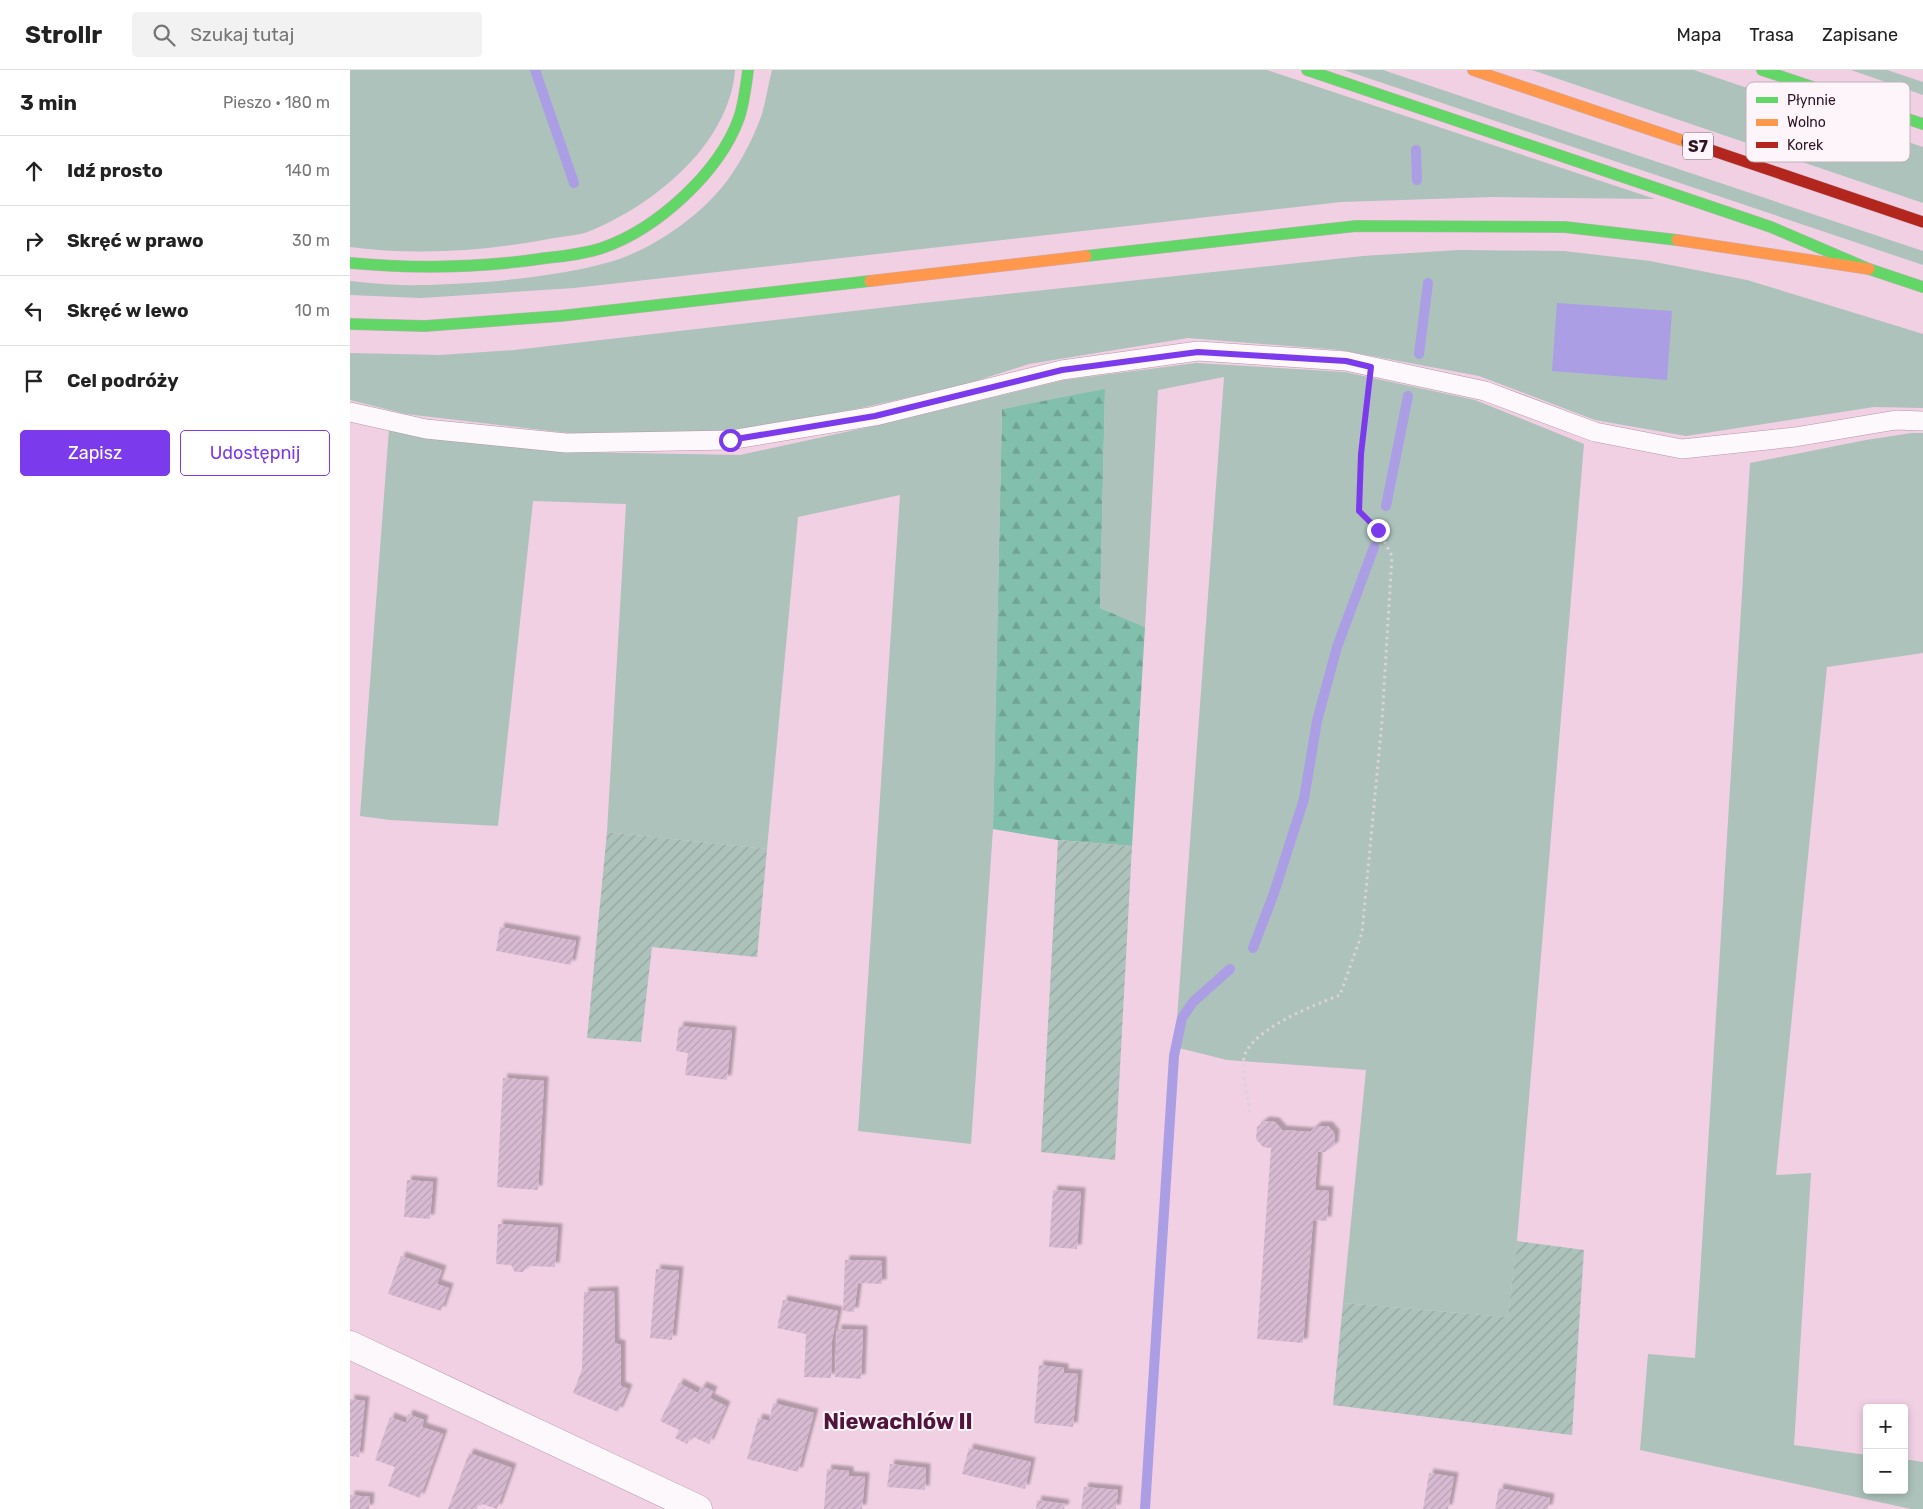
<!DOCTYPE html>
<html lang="pl">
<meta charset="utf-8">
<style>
body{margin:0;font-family:Rubik,sans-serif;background:#f2f2f2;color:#222}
.controls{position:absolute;right:15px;bottom:15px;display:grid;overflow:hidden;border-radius:5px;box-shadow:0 2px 8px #0003}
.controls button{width:45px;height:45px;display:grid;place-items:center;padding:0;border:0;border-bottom:1px solid #e0e0e0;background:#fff;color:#222;font:25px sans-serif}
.stop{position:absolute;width:15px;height:15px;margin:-11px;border:4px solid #7c3aed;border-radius:50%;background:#fff}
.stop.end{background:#7c3aed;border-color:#fff;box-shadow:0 1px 5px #0008}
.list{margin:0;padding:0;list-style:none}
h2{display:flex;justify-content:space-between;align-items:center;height:65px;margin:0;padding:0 20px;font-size:21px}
h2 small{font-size:16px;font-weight:400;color:#767676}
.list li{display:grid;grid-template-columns:32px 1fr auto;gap:15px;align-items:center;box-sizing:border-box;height:70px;padding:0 20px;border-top:1px solid #e0e0e0}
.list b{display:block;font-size:19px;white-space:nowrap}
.list em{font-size:16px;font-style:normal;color:#767676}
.actions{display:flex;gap:10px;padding:15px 20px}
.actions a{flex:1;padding:11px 0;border:1px solid #7c3aed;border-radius:5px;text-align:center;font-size:18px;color:#7c3aed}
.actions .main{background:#7c3aed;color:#fff}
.icon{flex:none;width:28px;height:28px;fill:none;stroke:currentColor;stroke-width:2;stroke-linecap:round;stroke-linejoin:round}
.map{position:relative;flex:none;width:1573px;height:1439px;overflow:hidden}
header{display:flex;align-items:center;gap:30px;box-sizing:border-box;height:70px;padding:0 25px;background:#fff;border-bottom:1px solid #e0e0e0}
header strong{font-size:24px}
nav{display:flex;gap:28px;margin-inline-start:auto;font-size:18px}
.search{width:350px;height:45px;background:#f2f2f2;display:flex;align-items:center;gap:12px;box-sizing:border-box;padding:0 18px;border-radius:5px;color:#767676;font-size:19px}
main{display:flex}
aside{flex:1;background:#fff}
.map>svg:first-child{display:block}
.grass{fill:#acc2ba}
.forest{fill:url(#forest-firs)}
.garden{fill:url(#garden-furrows)}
.water{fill:#ab9ee5}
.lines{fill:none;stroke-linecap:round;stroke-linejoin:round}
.stream{stroke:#ab9ee5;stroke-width:10}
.building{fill:url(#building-hatch);filter:url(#shadow)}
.lane-casing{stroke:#b397a8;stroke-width:20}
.street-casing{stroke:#b397a8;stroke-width:29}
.fast-casing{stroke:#c7afbc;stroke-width:12}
.slow-casing{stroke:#c7afbc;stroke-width:12}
.jam-casing{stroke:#c7afbc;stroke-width:12}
.path{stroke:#dcd2d7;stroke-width:3;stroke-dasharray:2.5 4;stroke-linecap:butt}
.lane{stroke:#fdf8fb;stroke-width:19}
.street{stroke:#fdf8fb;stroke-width:28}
.fast{stroke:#63d668;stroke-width:11}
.slow{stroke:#ff974d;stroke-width:11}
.jam{stroke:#b3261e;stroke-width:11}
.route{stroke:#7c3aed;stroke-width:6}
.labels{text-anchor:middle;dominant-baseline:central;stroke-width:4;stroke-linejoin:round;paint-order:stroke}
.shield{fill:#fdf5f9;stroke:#6d5864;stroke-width:1}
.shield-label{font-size:16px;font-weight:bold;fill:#2f1424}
.district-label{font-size:22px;font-weight:bold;fill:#51153d;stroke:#fdf5f9}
.key{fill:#fdf5f9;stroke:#bfb2b9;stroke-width:1}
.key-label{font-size:14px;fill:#2f1424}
</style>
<header>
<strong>Strollr</strong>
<div class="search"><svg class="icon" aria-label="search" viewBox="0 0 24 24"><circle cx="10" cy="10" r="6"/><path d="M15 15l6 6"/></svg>Szukaj tutaj</div>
<nav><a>Mapa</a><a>Trasa</a><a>Zapisane</a></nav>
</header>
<main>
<aside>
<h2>3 min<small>Pieszo · 180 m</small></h2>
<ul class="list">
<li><svg class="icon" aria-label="ahead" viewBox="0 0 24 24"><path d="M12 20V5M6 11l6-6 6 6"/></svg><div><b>Idź prosto</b></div><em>140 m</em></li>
<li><svg class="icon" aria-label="right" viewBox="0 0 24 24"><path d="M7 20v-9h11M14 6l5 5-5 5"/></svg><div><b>Skręć w prawo</b></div><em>30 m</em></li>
<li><svg class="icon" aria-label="left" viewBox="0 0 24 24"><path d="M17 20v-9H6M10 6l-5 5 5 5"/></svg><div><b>Skręć w lewo</b></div><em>10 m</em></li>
<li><svg class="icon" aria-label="arrive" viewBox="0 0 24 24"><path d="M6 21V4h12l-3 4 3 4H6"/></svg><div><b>Cel podróży</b></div></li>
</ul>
<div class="actions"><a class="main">Zapisz</a><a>Udostępnij</a></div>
</aside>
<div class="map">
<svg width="1573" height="1439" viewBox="0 0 1573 1439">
<defs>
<pattern id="forest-firs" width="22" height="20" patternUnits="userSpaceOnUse" patternTransform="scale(1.25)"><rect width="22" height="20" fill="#82bfad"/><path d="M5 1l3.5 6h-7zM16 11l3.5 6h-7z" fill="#71a395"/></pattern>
<pattern id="garden-furrows" width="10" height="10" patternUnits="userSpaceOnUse" patternTransform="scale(1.25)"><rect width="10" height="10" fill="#acc2ba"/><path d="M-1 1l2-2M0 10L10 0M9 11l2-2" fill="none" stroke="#94a6a0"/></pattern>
<pattern id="building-hatch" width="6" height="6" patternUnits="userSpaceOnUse" patternTransform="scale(1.25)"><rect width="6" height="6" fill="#d8bbd3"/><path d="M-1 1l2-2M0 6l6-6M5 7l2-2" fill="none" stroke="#baa0b5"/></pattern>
<filter id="shadow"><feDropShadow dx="4.5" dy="-4.5" stdDeviation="1" flood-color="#0004"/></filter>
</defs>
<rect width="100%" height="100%" fill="#f1d0e3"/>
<!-- grass -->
<path class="grass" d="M 0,0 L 385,0 C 383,31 367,61 347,85 C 318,118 281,144 240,161 C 228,166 212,166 199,169 C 135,181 66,186 0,177 Z
M 422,0 L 917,0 L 1305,129 L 1142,127 L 991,132 L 224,218 L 71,228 L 0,225 L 0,211 C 22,213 46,216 68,215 C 127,214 203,208 260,192 C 298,181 340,153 367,123 C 385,104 403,70 412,44 C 416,30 418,15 422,0 Z
M 994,0 L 1033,0 L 1573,181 L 1573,195 Z
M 1182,0 L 1344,0 L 1573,77 L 1573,133 Z
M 1501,0 L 1537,0 L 1573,12 L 1573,25 Z
M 1108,180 L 1214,181 L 1300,191 L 1397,210 L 1557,259 L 1573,264 L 1573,338 L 1524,337 L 1336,366 L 1245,350 L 1129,306 L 990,280 L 838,268 L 679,294 L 613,315 L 511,338 L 387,362 L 218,363 L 56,344 L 0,330 L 0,283 L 90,285 L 164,280 L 573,233 L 1013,186 Z
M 846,293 L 995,302 L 1125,330 L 1234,374 L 1167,1171 L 1158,1247 L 993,1233 L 1016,1000 L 877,990 L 825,977 L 874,307 L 808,320 L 795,557 L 750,538 L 755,320 L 652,339 L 643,759 L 621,1074 L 508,1061 L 550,425 L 448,447 L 417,779 L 257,762 L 276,434 L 183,431 L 148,756 L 40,750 L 10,746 L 39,359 L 221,382 L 390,385 L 537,353 L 714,310 Z
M 1562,363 L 1573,363 L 1573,583 L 1477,597 L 1426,1105 L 1461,1103 L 1444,1375 L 1517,1385 L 1517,1420 L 1554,1420 L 1554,1389 L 1573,1392 L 1573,1439 L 1561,1439 L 1290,1380 L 1298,1284 L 1345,1288 L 1400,393 L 1516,370 Z"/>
<!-- forest -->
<path class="forest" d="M 755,319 L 750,538 L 795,557 L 782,776 L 708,770 L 643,759 L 652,339 Z"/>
<!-- garden -->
<path class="garden" d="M 257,762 L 417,779 L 407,887 L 302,877 L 291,972 L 237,968 Z
M 708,770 L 782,776 L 765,1090 L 691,1082 Z
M 1167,1171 L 1234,1180 L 1222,1365 L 983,1335 L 993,1233 L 1158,1247 Z"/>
<!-- water -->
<path class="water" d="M 1207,233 L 1322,241 L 1317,310 L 1202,301 Z"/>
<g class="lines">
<!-- stream -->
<path class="stream" d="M 185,0 L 224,113
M 1066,80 L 1067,110
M 1069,284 L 1078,213
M 1036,436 L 1058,326
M 903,878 L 923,826 L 954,729 L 967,651 L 987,577 L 1024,477
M 795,1439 L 824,986 L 832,948 L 843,932 L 880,899"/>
</g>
<!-- building -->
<path class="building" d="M 150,857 L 226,871 L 221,895 L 146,881 Z
M 329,956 L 382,961 L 377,1010 L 335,1005 L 338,983 L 326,981 Z
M 153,1008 L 194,1011 L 188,1120 L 147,1117 Z
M 915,1051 L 925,1052 L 932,1060 L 960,1062 L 967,1056 L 978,1056 L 985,1064 L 984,1076 L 975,1082 L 968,1082 L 965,1120 L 979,1121 L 977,1151 L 963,1150 L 953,1273 L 907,1269 L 921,1078 L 913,1077 L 906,1069 L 907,1057 Z
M 57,1110 L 83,1112 L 80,1149 L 54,1147 Z
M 703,1120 L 731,1122 L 727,1179 L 699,1177 Z
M 148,1154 L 208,1158 L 205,1197 L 178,1196 L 173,1202 L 165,1202 L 161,1195 L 146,1194 Z
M 51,1186 L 92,1200 L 87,1214 L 99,1218 L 91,1241 L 38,1224 Z
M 495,1190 L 532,1191 L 532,1214 L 508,1213 L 504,1242 L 493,1241 Z
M 306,1199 L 329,1201 L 322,1270 L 300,1268 Z
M 264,1221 L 265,1273 L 271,1275 L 271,1316 L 278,1319 L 268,1342 L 223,1323 L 232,1299 L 234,1222 Z
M 433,1230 L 488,1241 L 482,1270 L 481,1308 L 454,1307 L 456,1264 L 427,1258 Z
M 487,1259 L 513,1260 L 511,1309 L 485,1307 Z
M 689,1295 L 714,1298 L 714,1303 L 728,1304 L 723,1357 L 684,1353 Z
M 329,1313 L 348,1323 L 352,1316 L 363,1321 L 360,1328 L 376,1336 L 359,1374 L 341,1366 L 337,1374 L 325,1368 L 329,1360 L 310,1351 Z
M 0,1329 L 15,1331 L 9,1387 L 0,1386 Z
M 423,1333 L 464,1343 L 448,1402 L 397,1389 L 408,1348 L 419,1351 Z
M 58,1344 L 74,1350 L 72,1357 L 93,1364 L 70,1428 L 38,1416 L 45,1397 L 25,1390 L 40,1347 L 56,1353 Z
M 619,1378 L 681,1392 L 675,1419 L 612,1404 Z
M 119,1383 L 162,1398 L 147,1439 L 129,1433 L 127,1439 L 98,1439 Z
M 540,1394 L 576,1398 L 575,1420 L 537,1417 Z
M 477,1399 L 499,1401 L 499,1406 L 515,1407 L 512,1439 L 474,1439 Z
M 1079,1403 L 1104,1407 L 1098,1439 L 1073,1439 Z
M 734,1417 L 768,1420 L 766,1439 L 731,1439 Z
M 1149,1418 L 1200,1428 L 1198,1439 L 1145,1439 Z
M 0,1425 L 20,1427 L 19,1439 L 0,1439 Z
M 687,1430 L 715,1434 L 714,1439 L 686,1439 Z"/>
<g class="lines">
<!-- lane casing -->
<g class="lane-casing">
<path id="lane" d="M 0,342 L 76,359 L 216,373 L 380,370 L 525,346 L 712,300 L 848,281 L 996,291 L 1135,321 L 1245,362 L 1332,379 L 1445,367 L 1546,350 L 1573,351"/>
</g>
<!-- street casing -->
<g class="street-casing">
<path id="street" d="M 0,1275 L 348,1439"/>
</g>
<!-- fast casing -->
<g class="fast-casing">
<path id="fast" d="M 957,0 L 1421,157 L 1519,199 L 1573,217
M 1412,0 L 1573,54
M 736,186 L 1006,156 L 1215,157 L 1327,170
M 0,193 C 66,199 131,198 196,188 C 215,186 234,184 252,178 C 307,159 369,103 389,48 C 394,33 396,16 398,0
M 0,254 L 75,256 L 210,246 L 520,211"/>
</g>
<!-- slow casing -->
<g class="slow-casing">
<path id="slow" d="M 1123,0 L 1337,72
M 1327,170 L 1519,199
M 520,211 L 736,186"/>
</g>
<!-- jam casing -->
<g class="jam-casing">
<path id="jam" d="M 1337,72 L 1573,152"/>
</g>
<!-- path -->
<path class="path" d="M 900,1042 C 898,1029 890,995 895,984 C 908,956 963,936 990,925 L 1012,863 L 1032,651 L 1042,486 L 1028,460 L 1009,441 L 1011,384 L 1017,322"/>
<!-- lane -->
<use href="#lane" class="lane"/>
<!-- street -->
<use href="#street" class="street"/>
<!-- fast -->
<use href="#fast" class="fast"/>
<!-- slow -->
<use href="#slow" class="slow"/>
<!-- jam -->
<use href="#jam" class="jam"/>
</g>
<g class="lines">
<!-- route -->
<path class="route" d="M 380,370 L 525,346 L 712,300 L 848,282 L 996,291 L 1021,297 L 1011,384 L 1009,441 L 1028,460"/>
</g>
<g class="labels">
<!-- shield labels -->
<rect class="shield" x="1333" y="62.5" width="30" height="27" rx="4"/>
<g class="shield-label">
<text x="1348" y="76">S7</text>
</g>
<!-- district labels -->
<g class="district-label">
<text x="548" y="1351">Niewachlów II</text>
</g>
</g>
<!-- legend -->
<rect x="1396" y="12" width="164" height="80" rx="8" class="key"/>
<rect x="1406" y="27" width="22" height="6" fill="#63d668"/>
<rect x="1406" y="49" width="22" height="7" fill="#ff974d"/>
<rect x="1406" y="72" width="22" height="6" fill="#b3261e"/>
<g class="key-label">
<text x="1437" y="35">Płynnie</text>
<text x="1437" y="57">Wolno</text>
<text x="1437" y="80">Korek</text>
</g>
</svg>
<div class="controls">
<button>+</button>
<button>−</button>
</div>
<div class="stop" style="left:380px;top:370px"></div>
<div class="stop end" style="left:1028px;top:460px"></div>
</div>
</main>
